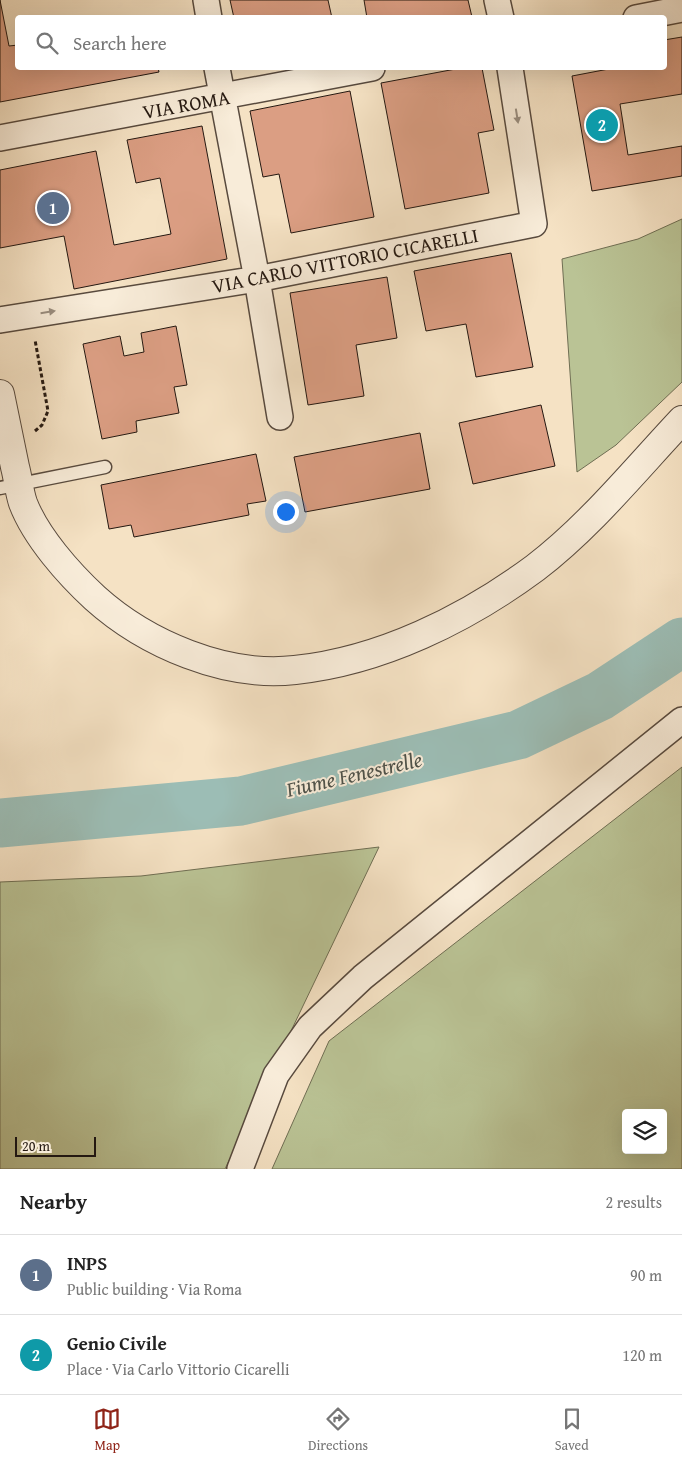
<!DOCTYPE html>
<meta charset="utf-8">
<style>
body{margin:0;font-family:"Gentium Book Plus",serif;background:#f2f2f2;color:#222}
.controls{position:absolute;right:15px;bottom:15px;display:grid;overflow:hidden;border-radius:5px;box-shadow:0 5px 20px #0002}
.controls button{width:45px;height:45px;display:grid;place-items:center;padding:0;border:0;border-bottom:1px solid #e0e0e0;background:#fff;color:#222;font:25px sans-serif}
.scale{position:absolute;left:15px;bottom:12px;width:81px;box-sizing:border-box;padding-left:5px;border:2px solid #241811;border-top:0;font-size:14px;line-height:18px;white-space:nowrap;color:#241811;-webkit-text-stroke:4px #f8ecd9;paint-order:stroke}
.you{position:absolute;left:285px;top:511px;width:18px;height:18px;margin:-12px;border:4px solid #fff;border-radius:50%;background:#1a73e8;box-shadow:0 0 0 8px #1a73e833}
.badge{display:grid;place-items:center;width:32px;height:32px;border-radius:50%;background:#8f2418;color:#fff;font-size:16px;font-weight:700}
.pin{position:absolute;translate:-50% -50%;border:2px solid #fff;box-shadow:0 1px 5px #0006}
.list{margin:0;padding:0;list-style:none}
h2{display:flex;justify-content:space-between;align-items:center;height:65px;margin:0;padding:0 20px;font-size:21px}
h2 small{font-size:16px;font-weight:400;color:#767676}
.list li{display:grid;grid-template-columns:32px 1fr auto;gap:15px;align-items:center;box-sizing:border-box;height:80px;padding:0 20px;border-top:1px solid #e0e0e0}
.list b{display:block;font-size:19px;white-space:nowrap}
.list p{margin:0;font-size:16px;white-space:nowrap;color:#767676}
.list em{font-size:16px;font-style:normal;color:#767676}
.icon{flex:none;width:28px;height:28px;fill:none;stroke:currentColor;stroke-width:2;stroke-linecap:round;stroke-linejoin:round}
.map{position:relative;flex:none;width:682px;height:1169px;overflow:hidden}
.search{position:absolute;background:#fff;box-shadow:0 5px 20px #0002;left:15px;right:15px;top:15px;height:55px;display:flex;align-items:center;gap:12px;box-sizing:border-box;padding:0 18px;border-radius:5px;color:#767676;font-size:19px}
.sheet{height:225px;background:#fff}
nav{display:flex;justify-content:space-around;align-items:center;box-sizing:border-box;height:70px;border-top:1px solid #e0e0e0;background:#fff;font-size:14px;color:#767676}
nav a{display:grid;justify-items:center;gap:2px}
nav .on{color:#8f2418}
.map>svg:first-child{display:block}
.green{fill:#bac395;stroke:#6f6e53;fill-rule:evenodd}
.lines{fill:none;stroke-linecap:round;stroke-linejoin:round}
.river{stroke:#9cbdb5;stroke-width:49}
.building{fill:#db9e83;stroke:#241811}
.service-casing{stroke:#584a3e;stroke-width:15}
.minor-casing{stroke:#584a3e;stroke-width:28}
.tertiary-casing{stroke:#584a3e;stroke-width:30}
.path{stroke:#241811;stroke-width:3;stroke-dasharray:4 2.5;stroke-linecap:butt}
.service{stroke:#f8ecd9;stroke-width:12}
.minor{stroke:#f8ecd9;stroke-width:25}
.tertiary{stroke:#f8ecd9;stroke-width:28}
.oneway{fill:#998d7f}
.labels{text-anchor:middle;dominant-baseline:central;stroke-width:4;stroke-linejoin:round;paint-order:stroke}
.street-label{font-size:20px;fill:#241811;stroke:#f8ecd9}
.water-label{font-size:21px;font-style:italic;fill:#4e524a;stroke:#f8ecd9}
</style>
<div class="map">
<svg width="682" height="1169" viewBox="0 0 682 1169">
<rect width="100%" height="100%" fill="#f5e2c4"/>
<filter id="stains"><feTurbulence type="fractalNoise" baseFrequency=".004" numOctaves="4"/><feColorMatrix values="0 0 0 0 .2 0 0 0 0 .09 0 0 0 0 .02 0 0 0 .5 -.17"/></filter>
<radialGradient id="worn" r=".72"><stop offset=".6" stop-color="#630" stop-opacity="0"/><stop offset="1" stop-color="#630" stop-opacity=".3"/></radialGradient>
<!-- green -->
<path class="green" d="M 682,219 L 682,382 L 616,445 L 577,472 L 562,259 L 638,239 Z
M 682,767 L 682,1169 L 272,1169 L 329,1041 ZM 626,1113 L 663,1113 L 663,1150 L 626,1150 Z
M 379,847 L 225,1169 L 0,1169 L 0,882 L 141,876 Z"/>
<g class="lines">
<!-- river -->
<path class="river" d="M 0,823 L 241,801 L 518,735 L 600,696 L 682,642"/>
</g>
<!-- building -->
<path class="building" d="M 0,0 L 9,46 L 18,45 L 18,68 L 158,68 L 159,72 L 0,102 Z
M 230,0 L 328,0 L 332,18 L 234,18 Z
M 364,0 L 468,0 L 472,17 L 367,18 Z
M 682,37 L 682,94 L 620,104 L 628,155 L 682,146 L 682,176 L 592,191 L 572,76 L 614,68 L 664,68 L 664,40 Z
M 461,68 L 482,68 L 494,130 L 478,133 L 489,193 L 405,209 L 381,83 Z
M 350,91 L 374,217 L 291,233 L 279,174 L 263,177 L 250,111 Z
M 202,126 L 227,259 L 74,289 L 64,236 L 0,248 L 0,170 L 96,151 L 114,245 L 171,234 L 160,178 L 136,183 L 127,140 Z
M 511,253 L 533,367 L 476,377 L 466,324 L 426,331 L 414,271 Z
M 387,277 L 397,338 L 356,345 L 364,396 L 308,405 L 290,293 Z
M 176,326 L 187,385 L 174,387 L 179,413 L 136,421 L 137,432 L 102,439 L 83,344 L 120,336 L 124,356 L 144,352 L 141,333 Z
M 541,405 L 555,466 L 473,484 L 459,423 Z
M 420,433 L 430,489 L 305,512 L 294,457 Z
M 256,454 L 266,501 L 247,504 L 249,515 L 134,537 L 131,525 L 109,529 L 101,485 Z"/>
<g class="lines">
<!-- service casing -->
<g class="service-casing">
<path id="service" d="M 0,488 L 105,467"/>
</g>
<!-- minor casing -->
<g class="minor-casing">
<path id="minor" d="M 206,0 L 209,18
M 497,0 L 501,18
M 636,18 L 682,9
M 217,68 L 257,279 L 280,417
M 0,138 L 372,68
M 0,320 L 257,279 L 534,224 L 510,68
M 240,1169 L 276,1075 L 310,1027 L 363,977 L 682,720"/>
</g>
<!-- tertiary casing -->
<g class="tertiary-casing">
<path id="tertiary" d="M 0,394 C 5,418 10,442 15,467 C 18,478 19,491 23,503 C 36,537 69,574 95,598 C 146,644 226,678 295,670 C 381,661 466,619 535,568 C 590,526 635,470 682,420"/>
</g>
<!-- path -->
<path class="path" d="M 35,431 L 42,425 L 48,411 L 35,340"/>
<!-- service -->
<use href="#service" class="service"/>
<!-- minor -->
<use href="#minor" class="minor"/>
<!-- tertiary -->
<use href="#tertiary" class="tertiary"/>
</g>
<!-- one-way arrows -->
<defs><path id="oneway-solid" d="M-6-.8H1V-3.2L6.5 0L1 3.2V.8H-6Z" transform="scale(1.25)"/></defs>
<g class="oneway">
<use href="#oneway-solid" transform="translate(517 116) rotate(81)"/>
<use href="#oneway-solid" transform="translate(48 312) rotate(-9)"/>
</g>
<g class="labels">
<!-- street labels -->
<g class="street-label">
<text transform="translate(186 104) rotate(-10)">VIA ROMA</text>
<text transform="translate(345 260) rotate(-11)">VIA CARLO VITTORIO CICARELLI</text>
</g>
<!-- water labels -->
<g class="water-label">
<text transform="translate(354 774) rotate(-13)">Fiume Fenestrelle</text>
</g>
</g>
<rect width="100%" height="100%" filter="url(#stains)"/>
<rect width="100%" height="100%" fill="url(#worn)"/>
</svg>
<div class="controls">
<button><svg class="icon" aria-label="layers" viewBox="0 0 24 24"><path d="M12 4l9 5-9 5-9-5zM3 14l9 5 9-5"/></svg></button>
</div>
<div class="scale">20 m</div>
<div class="you"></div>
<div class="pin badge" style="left:53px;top:208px;background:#5c6f8a">1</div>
<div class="pin badge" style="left:602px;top:125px;background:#0f9aa8">2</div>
<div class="search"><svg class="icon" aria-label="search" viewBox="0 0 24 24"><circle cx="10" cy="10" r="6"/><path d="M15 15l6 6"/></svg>Search here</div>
</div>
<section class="sheet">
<h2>Nearby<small>2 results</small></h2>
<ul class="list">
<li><span class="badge" style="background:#5c6f8a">1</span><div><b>INPS</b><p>Public building · Via Roma</p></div><em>90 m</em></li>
<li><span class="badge" style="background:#0f9aa8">2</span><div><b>Genio Civile</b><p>Place · Via Carlo Vittorio Cicarelli</p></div><em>120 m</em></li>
</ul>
</section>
<nav>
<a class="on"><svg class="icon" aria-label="map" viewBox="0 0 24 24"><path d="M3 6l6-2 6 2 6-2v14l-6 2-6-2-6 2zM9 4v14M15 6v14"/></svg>Map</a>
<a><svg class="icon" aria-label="directions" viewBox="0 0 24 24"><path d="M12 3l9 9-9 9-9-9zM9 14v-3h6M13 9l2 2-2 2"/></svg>Directions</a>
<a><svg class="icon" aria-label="saved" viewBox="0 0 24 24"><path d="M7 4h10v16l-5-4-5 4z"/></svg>Saved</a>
</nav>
